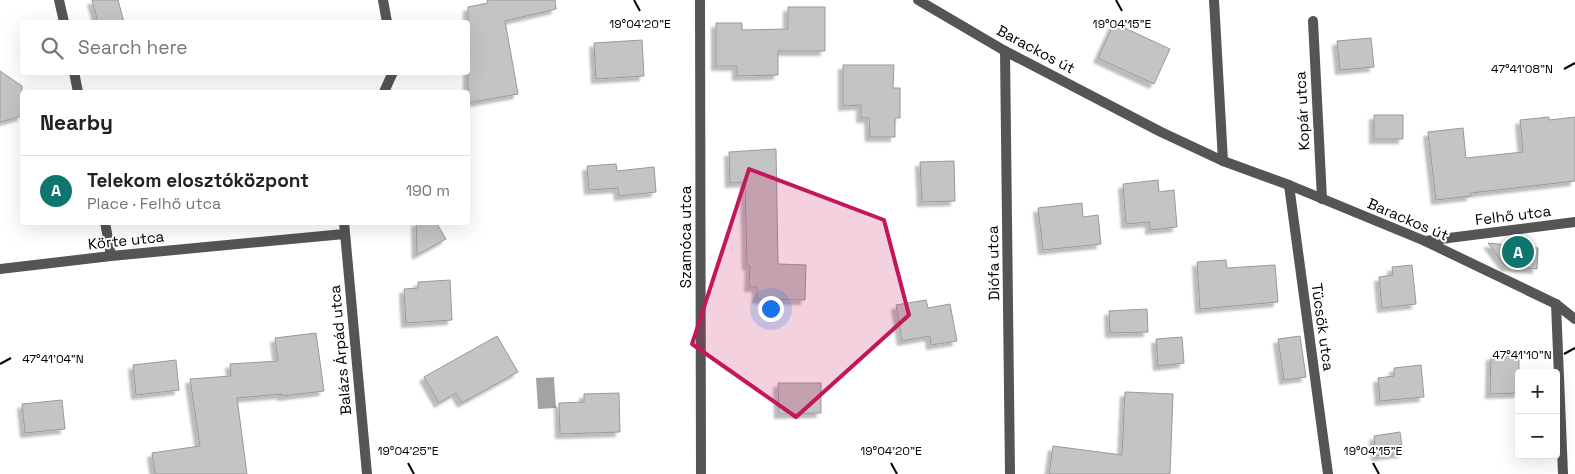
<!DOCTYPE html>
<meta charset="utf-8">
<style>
body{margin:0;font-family:"Space Grotesk",sans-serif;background:#f6f6f6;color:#222}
.controls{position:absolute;right:15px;bottom:15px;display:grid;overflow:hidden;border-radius:5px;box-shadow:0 5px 20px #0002}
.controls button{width:45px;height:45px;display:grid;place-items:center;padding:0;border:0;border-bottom:1px solid #e0e0e0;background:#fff;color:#222;font:25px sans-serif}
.you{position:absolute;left:770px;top:308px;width:18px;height:18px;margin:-12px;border:4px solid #fff;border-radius:50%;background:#1a73e8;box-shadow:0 0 0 8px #1a73e833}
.badge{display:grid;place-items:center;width:32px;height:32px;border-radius:50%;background:#0f766e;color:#fff;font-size:16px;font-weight:700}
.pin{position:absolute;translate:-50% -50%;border:2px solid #fff;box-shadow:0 1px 5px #0006}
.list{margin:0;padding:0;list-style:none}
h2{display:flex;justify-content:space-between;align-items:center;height:65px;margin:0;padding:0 20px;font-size:21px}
h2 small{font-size:16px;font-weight:400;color:#767676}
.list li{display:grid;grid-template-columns:32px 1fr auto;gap:15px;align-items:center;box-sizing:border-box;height:70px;padding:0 20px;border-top:1px solid #e0e0e0}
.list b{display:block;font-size:19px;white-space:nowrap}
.list p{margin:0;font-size:16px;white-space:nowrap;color:#767676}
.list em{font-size:16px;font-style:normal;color:#767676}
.icon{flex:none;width:28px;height:28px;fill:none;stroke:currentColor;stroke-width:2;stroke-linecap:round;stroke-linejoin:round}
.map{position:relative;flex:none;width:1575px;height:474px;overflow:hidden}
.search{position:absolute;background:#fff;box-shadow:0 5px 20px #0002;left:20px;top:20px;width:450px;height:55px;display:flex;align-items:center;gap:12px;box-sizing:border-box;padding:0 18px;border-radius:5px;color:#767676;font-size:19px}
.panel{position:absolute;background:#fff;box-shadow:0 5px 20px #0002;left:20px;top:90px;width:450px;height:135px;border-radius:5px}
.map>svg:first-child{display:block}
.water{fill:#a3a3a3}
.building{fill:#c4c4c4;stroke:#999;filter:url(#shadow)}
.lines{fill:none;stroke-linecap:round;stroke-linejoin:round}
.minor{stroke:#555;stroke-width:10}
.tertiary{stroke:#555;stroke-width:10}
.marked{fill:#c2185b;fill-opacity:0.2;stroke:#c2185b;stroke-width:4;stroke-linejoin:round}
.ticks{fill:none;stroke:#000;stroke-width:2}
.labels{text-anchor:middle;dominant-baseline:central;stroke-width:4;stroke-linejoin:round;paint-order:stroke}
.street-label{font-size:15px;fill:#000;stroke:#fff}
.ticks-label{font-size:12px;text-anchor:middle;fill:#000;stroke:#fff;stroke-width:4;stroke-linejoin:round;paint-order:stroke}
</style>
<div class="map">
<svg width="1575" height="474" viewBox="0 0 1575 474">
<defs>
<filter id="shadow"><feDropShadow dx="-4.5" dy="4.5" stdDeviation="1" flood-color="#0004"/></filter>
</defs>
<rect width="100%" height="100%" fill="#fff"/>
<!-- water -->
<path class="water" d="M 554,377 L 556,408 L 538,409 L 536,378 Z"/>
<!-- building -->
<path class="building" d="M 92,0 L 118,0 L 124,22 L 98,22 Z
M 487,0 L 555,0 L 556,9 L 505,21 L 518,94 L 468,103 L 468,7 L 488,3 Z
M 788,7 L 825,7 L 825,51 L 778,51 L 778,75 L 737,76 L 737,66 L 716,66 L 716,23 L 742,23 L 742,30 L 788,29 Z
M 1114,23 L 1170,49 L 1154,84 L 1098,58 Z
M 1371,38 L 1374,67 L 1340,70 L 1337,41 Z
M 642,40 L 644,76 L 596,79 L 594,43 Z
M 843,65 L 894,65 L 893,88 L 900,88 L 900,118 L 895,118 L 895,137 L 870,137 L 869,118 L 861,118 L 861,105 L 843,106 Z
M 0,71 L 22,86 L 22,116 L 0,122 Z
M 1374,115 L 1403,115 L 1403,139 L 1374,139 Z
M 1549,117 L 1549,120 L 1575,117 L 1575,181 L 1471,193 L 1471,196 L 1436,200 L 1428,132 L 1463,128 L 1466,158 L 1523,152 L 1520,120 Z
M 776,149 L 778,264 L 806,265 L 805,300 L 757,299 L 757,287 L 749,287 L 750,266 L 747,266 L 745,182 L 730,183 L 729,152 Z
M 954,161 L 955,201 L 922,202 L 920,162 Z
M 616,164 L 617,171 L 654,167 L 656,192 L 619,196 L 618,188 L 589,190 L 587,166 Z
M 1158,180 L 1159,192 L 1174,190 L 1177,227 L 1150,230 L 1150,222 L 1126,224 L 1123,184 Z
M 1082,203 L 1083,217 L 1098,215 L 1101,244 L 1043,250 L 1038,208 Z
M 416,222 L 436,222 L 446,239 L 417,255 Z
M 1488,243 L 1538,248 L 1537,269 L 1505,266 Z
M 1226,260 L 1227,268 L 1275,265 L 1278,302 L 1200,309 L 1197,262 Z
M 1412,265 L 1416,304 L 1382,308 L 1379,277 L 1393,275 L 1392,267 Z
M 450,280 L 452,320 L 406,323 L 404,289 L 418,288 L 418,282 Z
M 926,300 L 928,308 L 950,304 L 957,341 L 931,345 L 930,336 L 902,341 L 896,305 Z
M 1147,309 L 1148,332 L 1110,333 L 1109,311 Z
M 316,333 L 324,391 L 282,396 L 282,394 L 237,398 L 247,474 L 155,474 L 152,453 L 200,446 L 190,379 L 231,376 L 230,364 L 278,361 L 275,338 Z
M 497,336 L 518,372 L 462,403 L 456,393 L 439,403 L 424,377 Z
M 1300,336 L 1306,377 L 1284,380 L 1278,339 Z
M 1182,337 L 1184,363 L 1158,366 L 1156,339 Z
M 1491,356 L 1519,356 L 1519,393 L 1490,394 Z
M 176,360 L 179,390 L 136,395 L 133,365 Z
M 1421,365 L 1424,397 L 1380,401 L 1378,378 L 1394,376 L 1394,368 Z
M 778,383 L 821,383 L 821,413 L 779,414 Z
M 1125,392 L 1173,394 L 1170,474 L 1049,474 L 1053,446 L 1122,455 Z
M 619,393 L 620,432 L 560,434 L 559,403 L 584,402 L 584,394 Z
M 62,400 L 65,429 L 25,433 L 22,404 Z
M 1400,432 L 1403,453 L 1376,456 L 1374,436 Z"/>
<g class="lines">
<!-- minor -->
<path class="minor" d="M 59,0 L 64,22
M 383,0 L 387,22
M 700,0 L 701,474
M 1214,0 L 1223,161
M 1313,21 L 1322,199
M 1005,51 L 1010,474
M 74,72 L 78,92
M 384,92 L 393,72
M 1289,185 L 1328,474
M 105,222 L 111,256
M 344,222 L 367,474
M 1425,241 L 1575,222
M 0,269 L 111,256 L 344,234
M 1556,304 L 1563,474"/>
<!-- tertiary -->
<path class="tertiary" d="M 918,0 L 1005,51 L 1161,132 L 1223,161 L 1289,185 L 1425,241 L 1556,304 L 1575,319"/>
</g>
<!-- marked area -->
<path class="marked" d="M 749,169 L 884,220 L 909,315 L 796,417 L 692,344 Z"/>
<!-- ticks -->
<path class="ticks" d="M 634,0 L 640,11M 1116,0 L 1122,11M 1564,69 L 1575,63M 1564,354 L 1575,348M 0,364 L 11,358M 408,463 L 414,474M 891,463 L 897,474M 1373,463 L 1379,474"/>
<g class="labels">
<!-- street labels -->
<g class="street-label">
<text transform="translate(1036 49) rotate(28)">Barackos út</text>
<text transform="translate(1302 111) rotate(-93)">Kopár utca</text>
<text transform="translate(1513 215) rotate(-7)">Felhő utca</text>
<text transform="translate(1408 219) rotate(23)">Barackos út</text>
<text transform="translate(685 237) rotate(-90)">Szamóca utca</text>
<text transform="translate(126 240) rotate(-6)">Körte utca</text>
<text transform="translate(993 263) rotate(-91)">Diófa utca</text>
<text transform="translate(1323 327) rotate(82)">Tücsök utca</text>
<text transform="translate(340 350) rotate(-95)">Balázs Árpád utca</text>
</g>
</g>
<g class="ticks-label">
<text x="640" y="28">19°04'20"E</text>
<text x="1122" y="28">19°04'15"E</text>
<text x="1522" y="73">47°41'08"N</text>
<text x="1522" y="359">47°41'10"N</text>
<text x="53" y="363">47°41'04"N</text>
<text x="408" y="455">19°04'25"E</text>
<text x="891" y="455">19°04'20"E</text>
<text x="1373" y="455">19°04'15"E</text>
</g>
</svg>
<div class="controls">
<button>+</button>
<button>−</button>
</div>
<div class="you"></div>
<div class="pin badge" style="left:1518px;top:252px">A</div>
<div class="search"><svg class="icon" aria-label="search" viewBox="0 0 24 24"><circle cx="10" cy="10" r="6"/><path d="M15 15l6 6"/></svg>Search here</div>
<section class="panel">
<h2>Nearby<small></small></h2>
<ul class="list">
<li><span class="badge">A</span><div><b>Telekom elosztóközpont</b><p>Place · Felhő utca</p></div><em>190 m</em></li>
</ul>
</section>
</div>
